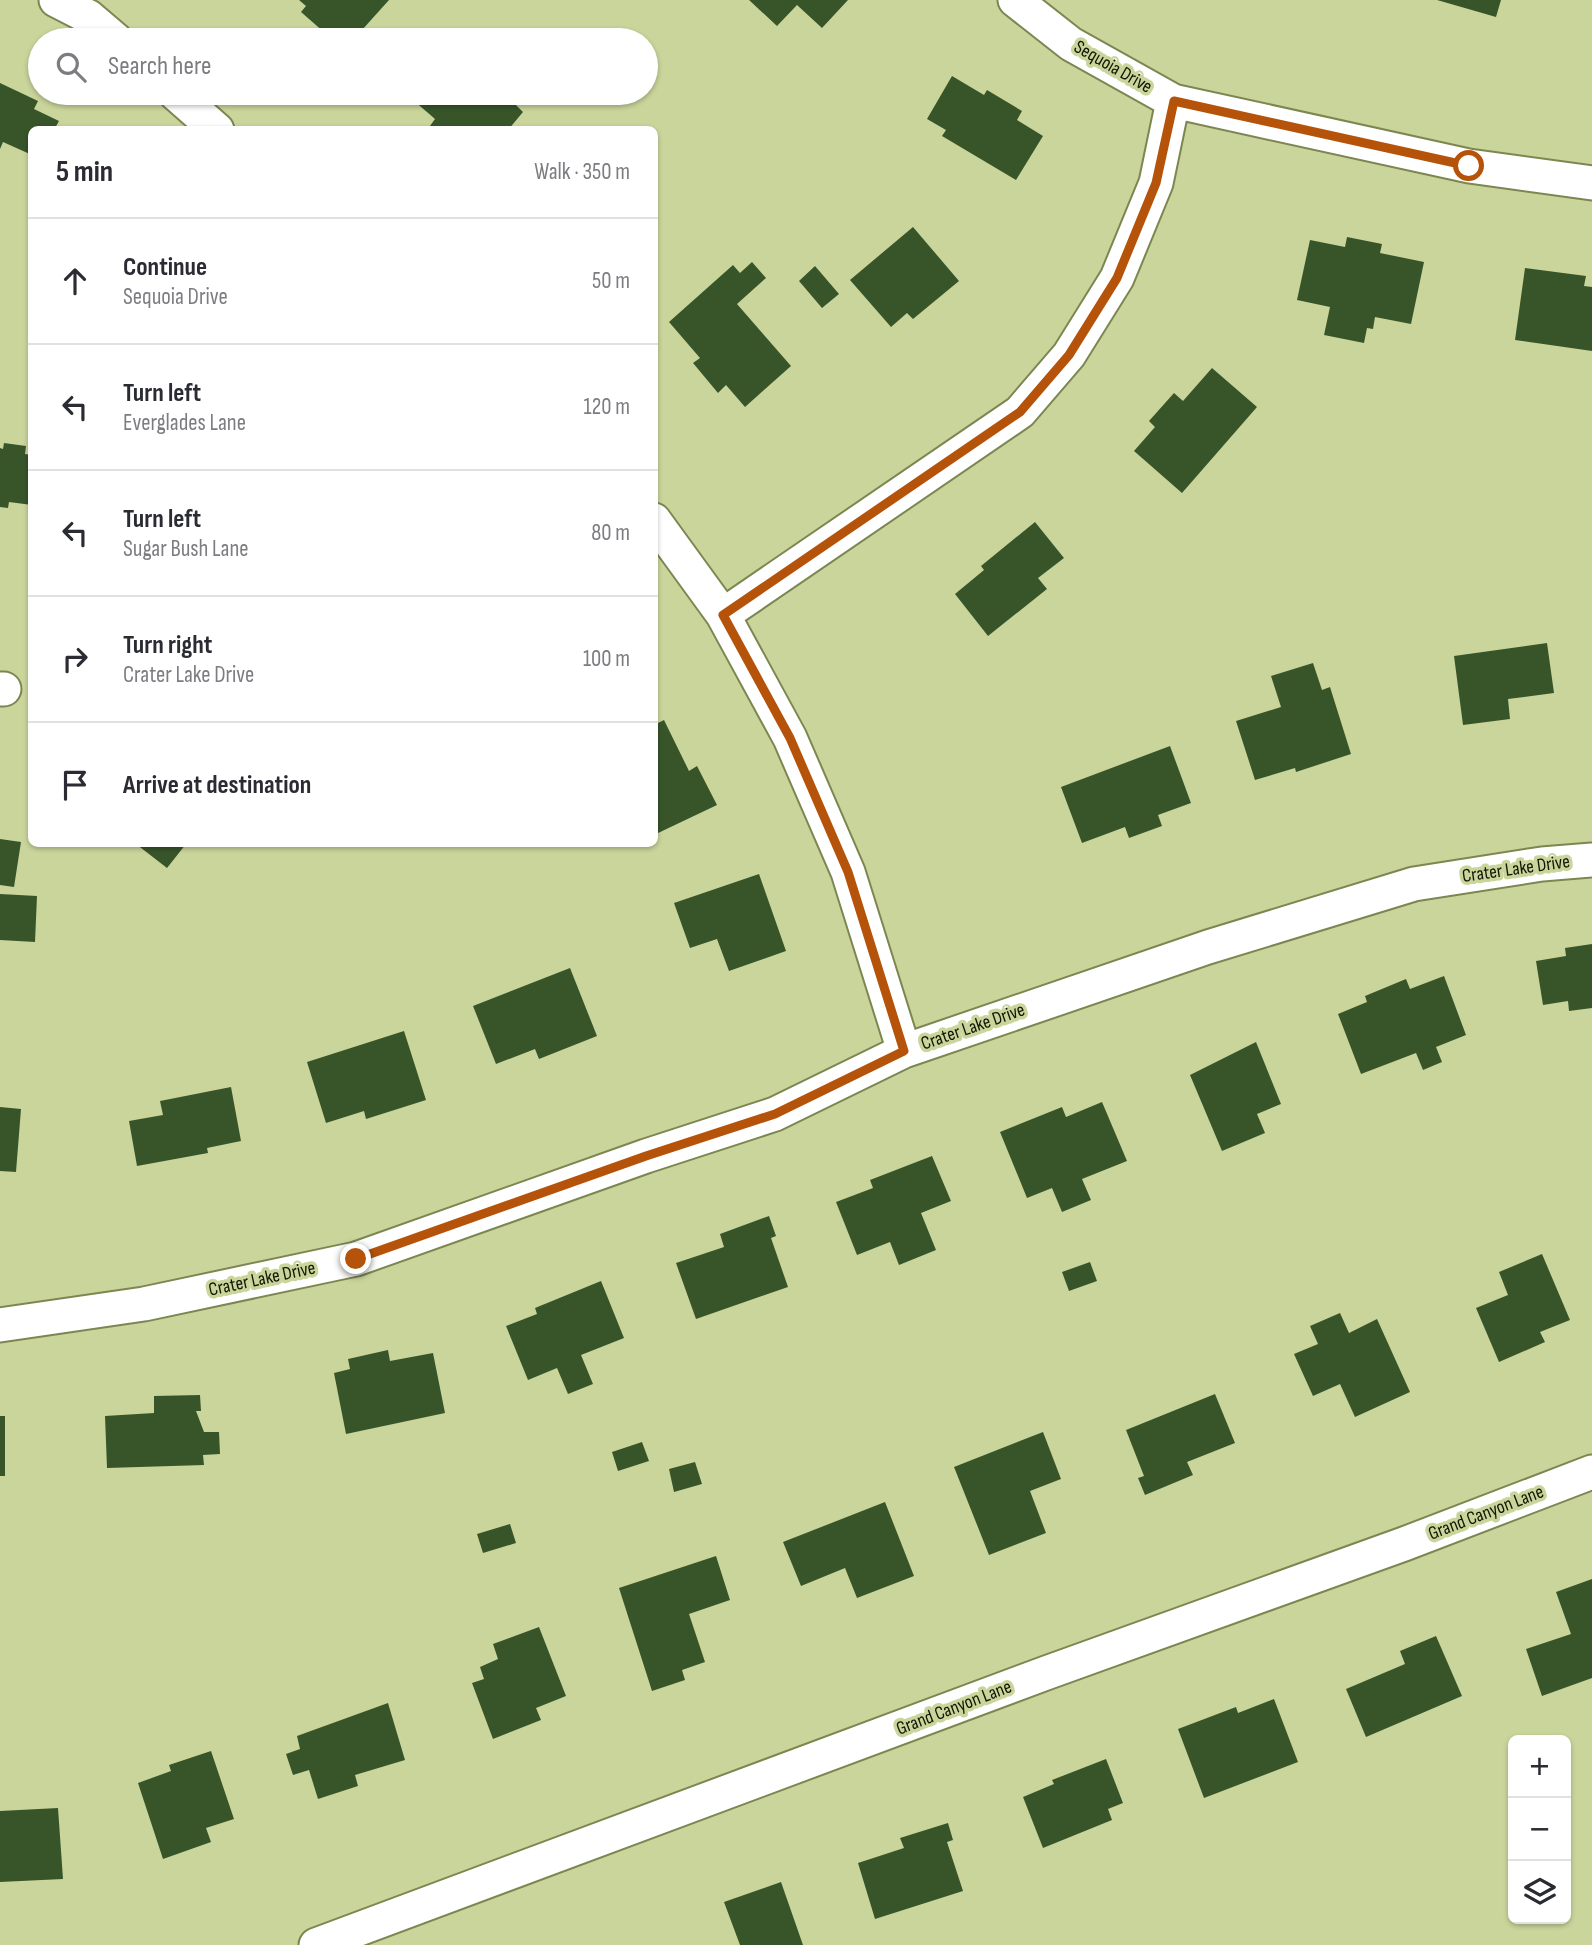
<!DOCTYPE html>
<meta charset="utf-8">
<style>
body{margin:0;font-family:"Sofia Sans Condensed",sans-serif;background:#f7f7f7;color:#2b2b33}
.controls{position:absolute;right:21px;bottom:21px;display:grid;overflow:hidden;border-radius:10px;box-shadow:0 2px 5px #0004}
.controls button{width:63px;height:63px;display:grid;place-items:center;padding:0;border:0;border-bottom:2px solid #e1e1e2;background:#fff;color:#2b2b33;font:35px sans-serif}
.stop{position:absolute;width:21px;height:21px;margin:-16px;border:5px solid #b45309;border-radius:50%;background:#fff}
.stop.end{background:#b45309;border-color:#fff;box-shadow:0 2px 7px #0008}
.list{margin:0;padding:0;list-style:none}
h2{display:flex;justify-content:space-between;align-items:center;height:91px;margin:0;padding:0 28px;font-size:30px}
h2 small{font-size:23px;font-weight:400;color:#7c7c81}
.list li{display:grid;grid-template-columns:46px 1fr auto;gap:21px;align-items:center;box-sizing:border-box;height:126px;padding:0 28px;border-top:2px solid #e1e1e2}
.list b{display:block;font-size:26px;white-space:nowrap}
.list p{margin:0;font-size:23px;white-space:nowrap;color:#7c7c81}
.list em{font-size:23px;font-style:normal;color:#7c7c81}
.icon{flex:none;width:38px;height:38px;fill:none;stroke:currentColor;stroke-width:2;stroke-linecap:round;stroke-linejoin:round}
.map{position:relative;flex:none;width:1592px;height:1945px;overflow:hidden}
.search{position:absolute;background:#fff;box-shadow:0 2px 5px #0004;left:28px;top:28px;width:630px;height:77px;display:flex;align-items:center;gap:18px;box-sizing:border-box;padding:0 24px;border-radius:38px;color:#7c7c81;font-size:26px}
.panel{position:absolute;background:#fff;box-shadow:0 2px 5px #0004;left:28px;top:126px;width:630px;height:721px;border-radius:10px}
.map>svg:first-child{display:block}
.building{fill:#38552a}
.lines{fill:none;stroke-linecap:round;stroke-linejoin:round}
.street-casing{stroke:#7d8650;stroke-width:37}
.street{stroke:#fff;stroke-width:33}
.route{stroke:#b45309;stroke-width:9}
.labels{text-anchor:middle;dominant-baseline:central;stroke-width:7;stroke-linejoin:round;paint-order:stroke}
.street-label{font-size:19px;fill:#121502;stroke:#cad59c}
</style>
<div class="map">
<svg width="1592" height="1945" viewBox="0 0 1592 1945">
<rect width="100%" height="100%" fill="#cad59c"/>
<!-- building -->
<path class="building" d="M 299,0 L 389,0 L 353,40 L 333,40 L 301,12 L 306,6 Z
M 749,0 L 848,0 L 822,28 L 797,5 L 777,26 Z
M 1437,0 L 1501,0 L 1496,17 Z
M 952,76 L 984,95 L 987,90 L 1022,111 L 1017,120 L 1043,136 L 1016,180 L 942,136 L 946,130 L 927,119 Z
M 0,83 L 38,101 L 34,109 L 59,121 L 54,130 L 32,130 L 32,155 L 3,142 L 0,149 Z
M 405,93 L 513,93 L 509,98 L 523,112 L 508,130 L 427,130 L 435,119 Z
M 913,227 L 959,281 L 913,319 L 907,313 L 891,327 L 850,280 Z
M 1347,237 L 1382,244 L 1380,253 L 1424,262 L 1411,324 L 1375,317 L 1373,329 L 1367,328 L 1364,343 L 1324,335 L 1330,307 L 1297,300 L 1310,240 L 1345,247 Z
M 752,262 L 766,278 L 737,304 L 791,366 L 745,407 L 726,385 L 718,393 L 693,363 L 700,358 L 669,322 L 733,265 L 740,273 Z
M 815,266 L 839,294 L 822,308 L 799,281 Z
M 1525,268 L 1586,276 L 1584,286 L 1592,287 L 1592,351 L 1515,340 Z
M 1212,368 L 1257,407 L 1182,493 L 1134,451 L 1155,427 L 1149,421 L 1174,393 L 1183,401 Z
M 4,443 L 26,446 L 25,454 L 32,455 L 32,505 L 9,502 L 8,508 L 0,507 L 0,448 L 3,449 Z
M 1035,522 L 1064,558 L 1038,578 L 1047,589 L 988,636 L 955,594 L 984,570 L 981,566 Z
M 1547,643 L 1554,693 L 1508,699 L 1510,719 L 1463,725 L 1454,656 Z
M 1313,663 L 1322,690 L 1330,687 L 1351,754 L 1296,772 L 1295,768 L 1255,780 L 1236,721 L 1281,707 L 1271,676 Z
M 664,720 L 689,771 L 697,766 L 717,805 L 656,834 L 654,725 Z
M 1170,746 L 1191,803 L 1158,815 L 1162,826 L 1129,838 L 1125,827 L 1082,843 L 1061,787 Z
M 0,839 L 21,842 L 14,887 L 0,885 Z
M 136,844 L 186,844 L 167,868 Z
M 759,874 L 786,951 L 729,971 L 717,939 L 690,948 L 674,903 Z
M 0,894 L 37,896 L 35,942 L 0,940 Z
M 1592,944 L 1592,1008 L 1569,1011 L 1568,1001 L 1543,1005 L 1536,961 L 1566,956 L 1565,948 Z
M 570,968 L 597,1036 L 539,1059 L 535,1049 L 496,1064 L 473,1006 Z
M 1444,976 L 1466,1035 L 1436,1047 L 1442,1062 L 1423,1070 L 1416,1053 L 1361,1074 L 1338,1014 L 1367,1002 L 1365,996 L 1406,979 L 1410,989 Z
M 404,1031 L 426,1100 L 366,1119 L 364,1111 L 326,1123 L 307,1062 Z
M 1256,1042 L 1281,1104 L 1257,1114 L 1265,1133 L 1222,1151 L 1190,1075 Z
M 231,1087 L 241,1141 L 207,1148 L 208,1153 L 137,1166 L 129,1121 L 163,1115 L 160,1101 Z
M 1102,1102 L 1127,1161 L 1082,1179 L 1091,1200 L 1062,1212 L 1052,1188 L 1027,1198 L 1000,1132 L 1062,1107 L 1066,1117 Z
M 0,1107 L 21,1109 L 16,1172 L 0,1171 Z
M 932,1156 L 951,1201 L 921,1213 L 936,1250 L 899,1265 L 890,1242 L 857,1255 L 836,1202 L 873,1188 L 870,1180 Z
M 769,1216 L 776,1236 L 771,1238 L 788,1287 L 696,1319 L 676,1263 L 724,1247 L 720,1234 Z
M 1542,1254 L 1570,1320 L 1540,1332 L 1545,1342 L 1499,1362 L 1476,1308 L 1508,1295 L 1499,1272 Z
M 1090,1262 L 1097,1281 L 1069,1291 L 1062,1272 Z
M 601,1281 L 624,1338 L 581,1355 L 593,1384 L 568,1394 L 557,1368 L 528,1380 L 506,1326 L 537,1314 L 535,1308 Z
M 1340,1313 L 1349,1333 L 1377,1319 L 1410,1392 L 1355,1417 L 1340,1384 L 1313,1396 L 1294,1354 L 1318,1344 L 1310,1326 Z
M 388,1350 L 390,1361 L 433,1353 L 445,1413 L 346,1434 L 334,1373 L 350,1369 L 348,1359 Z
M 1215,1394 L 1235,1443 L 1187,1462 L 1193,1475 L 1145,1495 L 1138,1478 L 1144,1476 L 1126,1430 Z
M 200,1395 L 201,1411 L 196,1411 L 204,1432 L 219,1432 L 220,1454 L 203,1455 L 204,1465 L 107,1468 L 105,1416 L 154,1413 L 154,1396 Z
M 0,1416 L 5,1416 L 5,1476 L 0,1476 Z
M 1043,1432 L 1061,1479 L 1030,1491 L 1046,1533 L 989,1555 L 954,1467 Z
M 642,1442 L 649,1461 L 618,1471 L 612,1452 Z
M 695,1462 L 702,1484 L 674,1492 L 669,1469 Z
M 885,1502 L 914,1576 L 857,1598 L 845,1568 L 801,1586 L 783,1542 Z
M 510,1524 L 516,1543 L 483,1553 L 477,1534 Z
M 716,1556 L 730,1600 L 689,1614 L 705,1662 L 682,1670 L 685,1680 L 652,1691 L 619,1588 Z
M 1592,1579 L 1592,1678 L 1542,1696 L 1526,1649 L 1571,1634 L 1556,1592 Z
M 539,1627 L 566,1696 L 536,1708 L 541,1720 L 493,1739 L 472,1683 L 484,1679 L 480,1667 L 498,1659 L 493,1644 Z
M 1436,1636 L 1462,1696 L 1366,1737 L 1346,1689 L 1405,1664 L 1400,1651 Z
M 1274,1699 L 1298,1762 L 1204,1798 L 1178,1729 L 1236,1707 L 1238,1713 Z
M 388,1703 L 405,1760 L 355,1775 L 358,1786 L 318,1799 L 309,1770 L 293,1775 L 286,1754 L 300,1749 L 297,1736 Z
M 211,1751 L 234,1819 L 206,1828 L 211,1842 L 163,1859 L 138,1783 L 171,1771 L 169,1765 Z
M 1106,1759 L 1123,1803 L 1108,1809 L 1112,1820 L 1043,1848 L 1023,1797 L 1054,1784 L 1052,1780 Z
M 58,1808 L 63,1879 L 0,1882 L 0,1811 Z
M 948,1823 L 953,1840 L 947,1842 L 963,1891 L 875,1919 L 858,1863 L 904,1848 L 900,1838 Z
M 781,1882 L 803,1945 L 740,1945 L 724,1902 Z"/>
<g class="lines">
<!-- street casing -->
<g class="street-casing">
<path id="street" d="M 56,0 L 89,17 L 116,40
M 1015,0 L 1071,44 L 1173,101 L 1469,166 L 1592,183
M 175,93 L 217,130
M 654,520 L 723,615 L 790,738 L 848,872 L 904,1051
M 723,615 L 1020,412 L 1069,355 L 1117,278 L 1156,183 L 1173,101
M 0,689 L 4,689
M 0,1325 L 144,1304 L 356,1259 L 646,1156 L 775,1114 L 904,1051 L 1208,947 L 1414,884 L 1542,864 L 1592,860
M 316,1945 L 1046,1673 L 1404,1544 L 1592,1472"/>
</g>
<!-- street -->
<use href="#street" class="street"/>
</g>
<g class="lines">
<!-- route -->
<path class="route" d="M 356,1259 L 646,1156 L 775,1114 L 904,1051 L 848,872 L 790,738 L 723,615 L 1020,412 L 1069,355 L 1117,278 L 1156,183 L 1174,101 L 1469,166"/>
</g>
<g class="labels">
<!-- street labels -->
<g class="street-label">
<text transform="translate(1113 67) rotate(30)">Sequoia Drive</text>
<text transform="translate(1516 869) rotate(-8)">Crater Lake Drive</text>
<text transform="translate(973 1027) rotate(-19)">Crater Lake Drive</text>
<text transform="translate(262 1279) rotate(-12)">Crater Lake Drive</text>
<text transform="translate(1486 1513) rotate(-21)">Grand Canyon Lane</text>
<text transform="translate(954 1708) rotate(-21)">Grand Canyon Lane</text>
</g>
</g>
</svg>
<div class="controls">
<button>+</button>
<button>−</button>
<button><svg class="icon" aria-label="layers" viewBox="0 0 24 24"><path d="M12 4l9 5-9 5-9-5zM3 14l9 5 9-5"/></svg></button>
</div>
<div class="stop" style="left:1469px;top:166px"></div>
<div class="stop end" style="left:356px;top:1259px"></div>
<div class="search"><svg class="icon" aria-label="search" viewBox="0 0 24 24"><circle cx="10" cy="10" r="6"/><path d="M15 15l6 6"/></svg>Search here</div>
<section class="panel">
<h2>5 min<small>Walk · 350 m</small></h2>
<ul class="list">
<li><svg class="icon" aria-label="ahead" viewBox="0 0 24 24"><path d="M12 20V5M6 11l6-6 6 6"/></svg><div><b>Continue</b><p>Sequoia Drive</p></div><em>50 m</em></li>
<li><svg class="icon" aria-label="left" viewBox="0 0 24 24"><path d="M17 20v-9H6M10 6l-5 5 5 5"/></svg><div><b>Turn left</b><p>Everglades Lane</p></div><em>120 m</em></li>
<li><svg class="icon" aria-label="left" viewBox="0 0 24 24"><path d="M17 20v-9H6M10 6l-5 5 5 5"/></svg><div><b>Turn left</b><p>Sugar Bush Lane</p></div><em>80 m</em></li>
<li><svg class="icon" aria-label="right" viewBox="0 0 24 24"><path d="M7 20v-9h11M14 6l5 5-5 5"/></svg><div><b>Turn right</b><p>Crater Lake Drive</p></div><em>100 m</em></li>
<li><svg class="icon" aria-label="arrive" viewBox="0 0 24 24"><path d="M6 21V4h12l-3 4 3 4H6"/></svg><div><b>Arrive at destination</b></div></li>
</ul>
</section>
</div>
